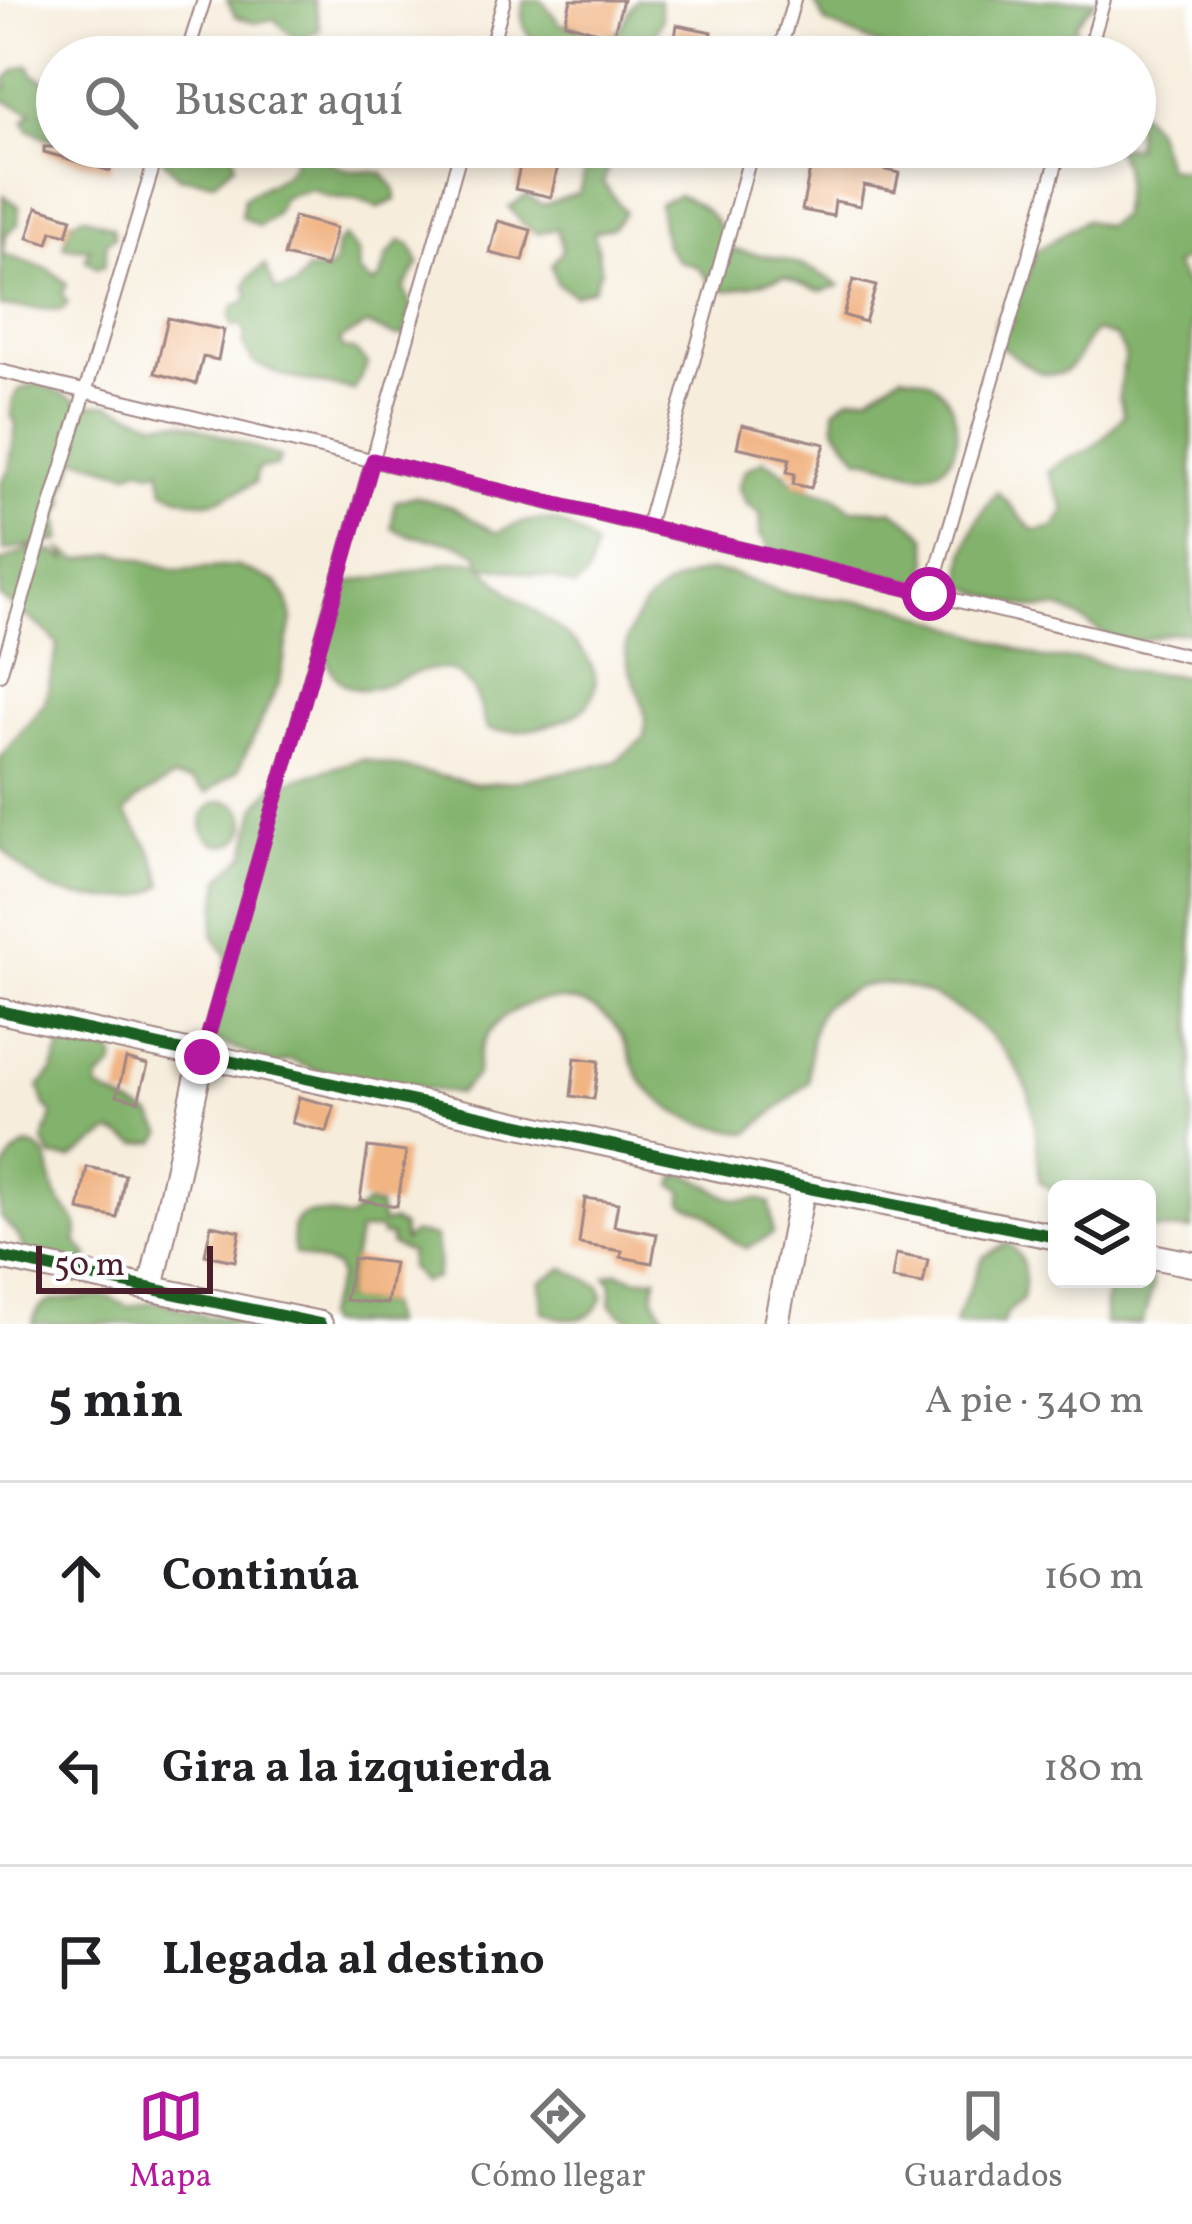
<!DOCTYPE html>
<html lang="es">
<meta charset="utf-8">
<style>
body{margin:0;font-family:Vollkorn,serif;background:#f2f2f2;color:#202124}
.controls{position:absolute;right:36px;bottom:36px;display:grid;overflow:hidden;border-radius:18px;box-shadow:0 6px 18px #0003}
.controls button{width:108px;height:108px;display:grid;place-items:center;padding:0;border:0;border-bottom:3px solid #e0e0e0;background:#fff;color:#202124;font:60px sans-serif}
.scale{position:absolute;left:36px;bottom:30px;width:177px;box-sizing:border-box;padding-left:12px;border:6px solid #4a1f2b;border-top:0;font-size:33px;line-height:42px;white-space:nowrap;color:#4a1f2b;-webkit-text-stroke:9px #fff;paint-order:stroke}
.stop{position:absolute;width:36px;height:36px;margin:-27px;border:9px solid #b5179e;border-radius:50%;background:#fff}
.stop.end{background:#b5179e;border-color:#fff;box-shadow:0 3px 12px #0008}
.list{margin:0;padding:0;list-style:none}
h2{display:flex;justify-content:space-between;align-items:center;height:156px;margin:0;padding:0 48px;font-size:51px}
h2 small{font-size:39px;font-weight:400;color:#757577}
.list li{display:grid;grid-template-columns:78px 1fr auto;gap:36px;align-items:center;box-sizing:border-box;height:192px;padding:0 48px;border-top:3px solid #e0e0e0}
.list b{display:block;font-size:45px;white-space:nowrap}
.list em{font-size:39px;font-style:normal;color:#757577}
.icon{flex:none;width:66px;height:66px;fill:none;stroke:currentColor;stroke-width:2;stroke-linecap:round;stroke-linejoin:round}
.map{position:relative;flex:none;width:1192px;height:1324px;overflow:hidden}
.search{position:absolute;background:#fff;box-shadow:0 6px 18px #0003;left:36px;right:36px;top:36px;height:132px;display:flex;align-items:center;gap:30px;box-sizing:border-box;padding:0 42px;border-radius:66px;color:#757577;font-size:45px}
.sheet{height:732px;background:#fff}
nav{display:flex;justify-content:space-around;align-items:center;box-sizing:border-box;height:168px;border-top:3px solid #e0e0e0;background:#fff;font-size:33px;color:#757577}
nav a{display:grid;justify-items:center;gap:6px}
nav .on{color:#b5179e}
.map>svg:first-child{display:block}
.forest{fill:#82b26c;stroke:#66684c;stroke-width:3}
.building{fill:#f1b483}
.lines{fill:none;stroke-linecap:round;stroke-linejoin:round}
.lane-casing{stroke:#a08684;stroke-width:16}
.street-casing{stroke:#a08684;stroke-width:28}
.lane{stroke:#fff;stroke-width:12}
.street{stroke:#fff;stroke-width:24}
.cycleway-casing{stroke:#fff;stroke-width:20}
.cycleway{stroke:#1b5e20;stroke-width:12}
.route{stroke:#b5179e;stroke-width:15}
</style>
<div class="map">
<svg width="1192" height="1324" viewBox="0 0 1192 1324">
<rect width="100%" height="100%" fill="#fff"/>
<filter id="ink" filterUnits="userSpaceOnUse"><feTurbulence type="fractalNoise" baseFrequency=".00833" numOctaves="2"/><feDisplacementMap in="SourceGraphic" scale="24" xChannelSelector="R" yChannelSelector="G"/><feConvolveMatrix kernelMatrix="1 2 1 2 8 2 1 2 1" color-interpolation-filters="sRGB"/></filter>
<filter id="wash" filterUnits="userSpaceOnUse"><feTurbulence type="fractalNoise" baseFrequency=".004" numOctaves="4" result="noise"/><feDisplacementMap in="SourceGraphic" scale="48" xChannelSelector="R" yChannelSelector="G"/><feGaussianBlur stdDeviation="2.7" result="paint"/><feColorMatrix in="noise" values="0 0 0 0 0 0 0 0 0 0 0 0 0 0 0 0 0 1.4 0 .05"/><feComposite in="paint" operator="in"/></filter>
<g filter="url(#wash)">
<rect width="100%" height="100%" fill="#f6eddc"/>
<!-- forest -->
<path class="forest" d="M 227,0 L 314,0 L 320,29 L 304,40 L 295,38 L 274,19 L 254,23 L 235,16 Z
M 524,0 L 542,0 L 560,24 L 578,28 L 595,39 C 628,35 620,23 636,0 L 659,0 L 662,19 L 654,37 L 657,46 L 653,57 C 611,57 506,67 524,0 Z
M 813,0 L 1096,0 L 1077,22 L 1071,57 L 905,57 L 826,23 Z
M 29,65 L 34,75 L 57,86 L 54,141 L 29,130 L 24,121 L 32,112 L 0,99 L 0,89 L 8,87 L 5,80 L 16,69 Z
M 1135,85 L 1138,109 L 1154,128 L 1167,168 L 1192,171 L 1192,256 L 1174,265 L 1192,295 L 1192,633 C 1167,629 1160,639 1137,641 C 1105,645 1086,616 1061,609 C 1052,607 1042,610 1033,608 C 1015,605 976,593 963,584 C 960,549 975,518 997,492 C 1013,504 1018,519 1035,531 L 1055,527 L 1065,510 L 1048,472 C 1061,459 1070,459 1085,452 C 1101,443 1113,429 1124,415 L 1119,396 L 1125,355 L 1116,337 L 1096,331 C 1082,343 1084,350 1075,362 C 1048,395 1016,354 992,340 L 997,320 L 1023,290 L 1035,252 L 1085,220 L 1104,226 L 1121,216 C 1121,189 1132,170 1113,147 L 1135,147 Z
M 164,147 L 232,147 L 235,164 L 214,182 L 179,177 L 160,157 Z
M 295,147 L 322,147 C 332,176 359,169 382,173 L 395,188 L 396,200 L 377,208 C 348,189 343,207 312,189 L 283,197 L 275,215 L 259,226 L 241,217 L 244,198 C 266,181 297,181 295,147 Z
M 600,163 L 608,169 L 603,183 L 625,212 L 613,227 L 594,232 L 601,269 L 593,289 L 574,295 L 558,284 L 551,266 L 563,249 L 557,229 L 537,233 L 521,222 L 509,207 L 526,196 L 543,205 L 579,193 L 584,173 Z
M 3,195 L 19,206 L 18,224 L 6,234 L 3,254 L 51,270 L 67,284 L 62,295 L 68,303 L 61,310 L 0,306 Z
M 678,195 C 705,205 722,221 727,249 C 767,256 807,260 839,286 L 820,291 L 784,277 L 728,291 L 711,283 L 698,267 L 679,261 L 665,245 L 659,204 Z
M 84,216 L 113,227 L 115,237 L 107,242 L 104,266 L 97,268 L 85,259 L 90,249 L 63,247 L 71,222 Z
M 344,237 L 358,252 L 359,272 L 373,284 L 381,278 L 387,256 L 400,241 L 410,244 L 419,263 L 404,289 L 411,306 L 406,335 L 395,336 L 367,325 L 340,340 L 343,349 L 354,350 L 368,364 L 354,390 L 283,376 L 253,362 L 243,345 L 246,334 L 241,325 L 232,326 L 230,316 L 234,306 L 243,303 L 249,296 L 245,287 L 250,277 L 265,265 L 276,291 L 295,287 L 307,270 L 326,271 L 334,265 L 337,244 Z
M 901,374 C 913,376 927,377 937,386 C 961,405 967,462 932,472 C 910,478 884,458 859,458 L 835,427 L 835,408 L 850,397 L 870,395 Z
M 39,384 L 87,405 L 108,404 L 155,422 L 184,422 L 280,457 L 277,467 L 258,468 L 255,483 C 217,502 204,511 164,490 L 160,469 L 152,472 L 140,467 L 129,473 L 77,458 L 63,495 L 66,502 L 58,516 L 61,540 L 3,551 L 0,483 L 9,469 L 16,425 L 11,414 L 13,399 L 20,389 Z
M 764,460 L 783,471 L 796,485 L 834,496 L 851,509 L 892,510 L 910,522 L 926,536 L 929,559 L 924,579 L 906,583 L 772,551 L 760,535 L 761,515 L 746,503 L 738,487 L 745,470 Z
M 414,496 L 452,507 L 496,533 C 537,512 562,516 595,547 L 587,577 L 574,587 L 553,578 L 482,565 C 490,573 498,583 508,591 C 534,614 607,650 594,692 C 590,704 580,713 569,718 C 544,728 513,735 487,729 C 483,717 480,702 474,692 C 431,618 349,756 321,642 L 339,588 C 357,577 365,580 384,577 C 418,573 445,557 479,562 L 479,555 C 448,534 423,545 392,528 L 395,502 Z
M 35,547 L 56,553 L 68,561 L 62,550 L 79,560 L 117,553 L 177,570 L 237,566 L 278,584 L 288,600 L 292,620 L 280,681 L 238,770 L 207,793 L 192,781 L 173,778 L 138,799 L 125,813 C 143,837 157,855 163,885 C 145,898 131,899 109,899 C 56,898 34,885 0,846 L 0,758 L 45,702 L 58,645 L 46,631 L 0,597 L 0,562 Z
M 710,571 L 731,574 L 788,594 L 893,605 L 1045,659 L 1085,659 L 1125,670 L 1192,677 L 1192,1230 L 1147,1229 L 1147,1189 L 1057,1189 L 1057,1195 L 1040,1181 C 1035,1144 1039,1107 1020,1074 C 991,1021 902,959 843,994 C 835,999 826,1002 821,1010 C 809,1033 809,1057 809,1082 L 749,1133 C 722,1128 692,1124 669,1107 C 661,1101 647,1090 642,1082 C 628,1059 628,1035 606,1017 C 557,977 474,1010 477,1075 L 458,1094 L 315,1070 L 291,1060 L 274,1065 L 210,1038 L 227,956 L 213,935 L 221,878 L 246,854 L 256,808 L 273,786 L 362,759 L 477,784 L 517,781 L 615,762 L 644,738 C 654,681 598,664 645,606 C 661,586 685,576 710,571 Z
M202 823a22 22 0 1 1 44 0a22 22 0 1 1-44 0Z
M 65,1036 L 102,1042 L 115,1057 L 113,1067 L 99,1079 L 98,1089 L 152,1116 L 163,1134 L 157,1142 L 138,1144 L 111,1132 L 71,1159 L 52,1157 L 43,1141 L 53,1114 L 45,1106 L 39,1087 L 52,1072 Z
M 27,1145 C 55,1151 47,1169 54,1190 C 60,1210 85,1218 76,1241 L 88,1256 L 86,1266 L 30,1264 L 19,1238 L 0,1216 C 0,1183 0,1160 27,1145 Z
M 686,1175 C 706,1178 722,1200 741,1200 C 753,1201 757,1197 770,1203 L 773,1234 L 747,1248 C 728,1243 723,1227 710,1216 C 702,1209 691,1210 683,1202 L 683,1191 L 673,1185 L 676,1176 Z
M 366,1204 L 379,1206 L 382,1223 L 392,1221 L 402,1227 L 404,1241 L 413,1233 L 435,1237 L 439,1260 L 436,1278 L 423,1282 L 409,1268 L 409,1252 L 391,1245 L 390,1236 L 382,1236 L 379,1229 L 359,1231 L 345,1299 L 387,1304 L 391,1324 L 326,1324 L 323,1318 L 339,1277 L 336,1267 L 295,1254 C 283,1206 316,1209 349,1219 Z
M 1007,1243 C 1028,1258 1026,1276 1022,1300 L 1007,1313 L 1003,1324 L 954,1324 L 983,1257 Z
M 564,1268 L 600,1286 L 603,1296 C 592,1324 568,1324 542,1311 L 540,1282 Z
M 1148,1270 L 1153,1287 L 1142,1324 L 1105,1324 L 1105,1303 L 1113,1279 L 1147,1279 Z
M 617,1272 L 637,1279 L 656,1277 L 654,1297 L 669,1324 C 643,1324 627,1324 610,1304 L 612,1284 L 606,1276 Z
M 99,1297 L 109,1297 L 129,1307 C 167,1295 171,1309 205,1316 C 227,1320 242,1311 262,1324 L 33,1324 C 37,1291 74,1301 99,1297 Z"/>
<g id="blocks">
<!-- building -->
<path class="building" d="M 571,0 L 623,0 L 613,36 L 565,23 Z
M 677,25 L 712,32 L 707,56 L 673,50 Z
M 44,147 L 117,147 L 110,171 L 44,152 Z
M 523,152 L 559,161 L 551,197 L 515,189 Z
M 834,158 L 899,173 L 895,191 L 864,185 L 860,206 L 835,201 L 833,216 L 802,210 L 812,159 L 832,163 Z
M 37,207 L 72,218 L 67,235 L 52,231 L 48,244 L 28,238 Z
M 294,217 L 336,228 L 326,267 L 284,256 Z
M 498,221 L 531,230 L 523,261 L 490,253 Z
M 853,280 L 876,286 L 865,322 L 843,315 Z
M 168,318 L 224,330 L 218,360 L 203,357 L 196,384 L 155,373 Z
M 742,425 L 825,444 L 811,488 L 793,484 L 795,474 L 787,472 L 790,459 L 737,447 Z
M 575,1058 L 599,1061 L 594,1099 L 571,1096 Z
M 126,1059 L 148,1065 L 138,1101 L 117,1095 Z
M 299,1097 L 334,1106 L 327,1132 L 292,1123 Z
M 368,1147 L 406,1152 L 397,1206 L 360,1200 Z
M 87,1167 L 125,1175 L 117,1218 L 79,1210 Z
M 585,1198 L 618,1203 L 614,1226 L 657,1234 L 652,1263 L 621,1257 L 622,1251 L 579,1244 Z
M 211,1225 L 240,1231 L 235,1261 L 205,1255 Z
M 896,1254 L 928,1260 L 923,1284 L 892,1279 Z
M 353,1258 L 394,1263 L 387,1304 L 345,1300 Z"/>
</g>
</g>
<g filter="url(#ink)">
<use href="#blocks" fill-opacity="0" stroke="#a08684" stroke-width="3"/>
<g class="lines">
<!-- lane casing -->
<g class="lane-casing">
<path id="lane" d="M 186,57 L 204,0
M 488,57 L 504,0
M 778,57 L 794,0
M 1087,57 L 1104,0
M 0,371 L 1192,657
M 647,526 L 753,147
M 930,594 L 1061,147
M 0,674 L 159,147
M 202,1057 L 462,147"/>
</g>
<!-- street casing -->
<g class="street-casing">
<path id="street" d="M 0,1011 L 803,1187 L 1057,1237
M 1147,1255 L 1192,1264
M 0,1257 L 320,1324
M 151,1289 L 202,1057
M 776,1324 L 803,1187"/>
</g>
<!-- lane -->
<use href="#lane" class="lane"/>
<!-- street -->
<use href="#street" class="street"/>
<!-- cycleway casing -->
<g class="cycleway-casing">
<path id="cycleway" d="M 0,1011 L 803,1187 L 1057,1237
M 0,1257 L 320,1324"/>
</g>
<!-- cycleway -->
<use href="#cycleway" class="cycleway"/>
</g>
</g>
<g class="lines" filter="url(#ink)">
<!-- route -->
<path class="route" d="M 202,1057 L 373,460 L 929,594"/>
</g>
</svg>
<div class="controls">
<button><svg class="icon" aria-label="layers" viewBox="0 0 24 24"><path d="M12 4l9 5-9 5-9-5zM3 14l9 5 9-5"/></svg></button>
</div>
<div class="scale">50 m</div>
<div class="stop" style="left:929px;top:594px"></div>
<div class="stop end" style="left:202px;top:1057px"></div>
<div class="search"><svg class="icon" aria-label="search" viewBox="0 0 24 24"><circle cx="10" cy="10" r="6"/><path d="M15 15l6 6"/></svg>Buscar aquí</div>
</div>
<section class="sheet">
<h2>5 min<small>A pie · 340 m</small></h2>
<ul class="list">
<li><svg class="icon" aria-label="ahead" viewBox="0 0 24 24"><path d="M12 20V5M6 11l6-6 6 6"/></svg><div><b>Continúa</b></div><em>160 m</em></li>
<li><svg class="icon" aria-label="left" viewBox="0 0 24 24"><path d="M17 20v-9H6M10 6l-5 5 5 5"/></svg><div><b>Gira a la izquierda</b></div><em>180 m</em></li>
<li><svg class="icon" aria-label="arrive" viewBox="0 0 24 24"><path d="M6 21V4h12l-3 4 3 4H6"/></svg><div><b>Llegada al destino</b></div></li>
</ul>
</section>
<nav>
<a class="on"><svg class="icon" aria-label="map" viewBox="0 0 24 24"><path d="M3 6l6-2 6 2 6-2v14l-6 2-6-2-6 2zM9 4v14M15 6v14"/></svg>Mapa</a>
<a><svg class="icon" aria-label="directions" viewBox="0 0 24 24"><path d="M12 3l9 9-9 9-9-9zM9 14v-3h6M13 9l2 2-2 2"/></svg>Cómo llegar</a>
<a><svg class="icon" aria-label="saved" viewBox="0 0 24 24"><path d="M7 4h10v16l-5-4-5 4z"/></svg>Guardados</a>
</nav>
